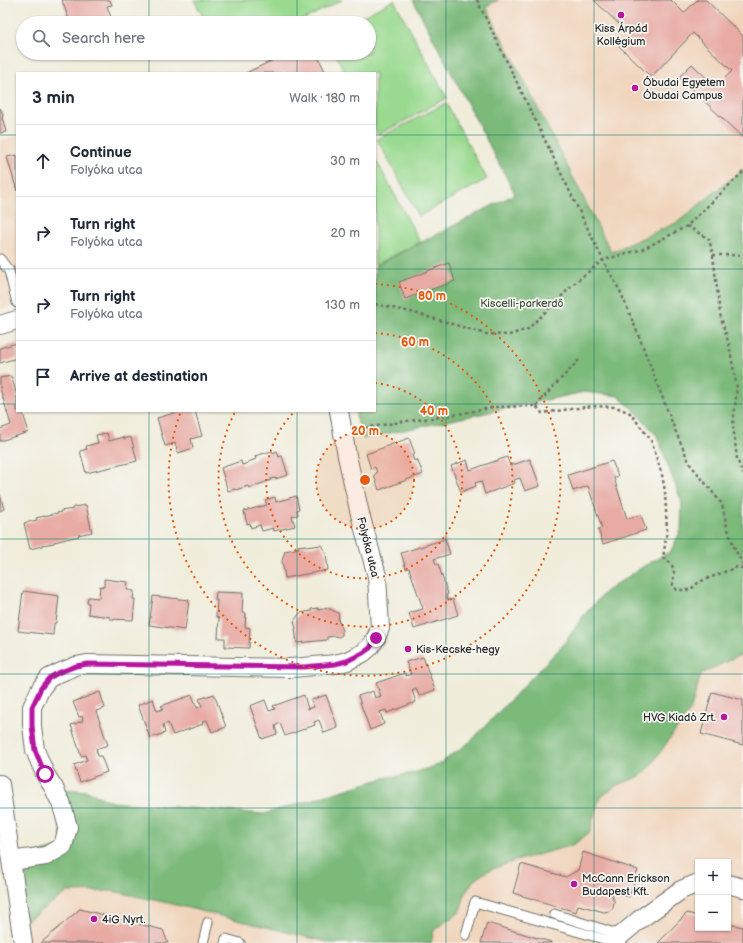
<!DOCTYPE html>
<meta charset="utf-8">
<style>
body{margin:0;font-family:"Balsamiq Sans",sans-serif;background:#f6f6f7;color:#1f2937}
.controls{position:absolute;right:12px;bottom:12px;display:grid;overflow:hidden;border-radius:0px;box-shadow:0 1px 3px #0004}
.controls button{width:36px;height:36px;display:grid;place-items:center;padding:0;border:0;border-bottom:1px solid #e0e1e3;background:#fff;color:#1f2937;font:20px sans-serif}
.stop{position:absolute;width:12px;height:12px;margin:-9px;border:3px solid #b5179e;border-radius:50%;background:#fff}
.stop.end{background:#b5179e;border-color:#fff;box-shadow:0 1px 4px #0008}
.list{margin:0;padding:0;list-style:none}
h2{display:flex;justify-content:space-between;align-items:center;height:52px;margin:0;padding:0 16px;font-size:17px}
h2 small{font-size:13px;font-weight:400;color:#747a83}
.list li{display:grid;grid-template-columns:26px 1fr auto;gap:12px;align-items:center;box-sizing:border-box;height:72px;padding:0 16px;border-top:1px solid #e0e1e3}
.list b{display:block;font-size:15px;white-space:nowrap}
.list p{margin:0;font-size:13px;white-space:nowrap;color:#747a83}
.list em{font-size:13px;font-style:normal;color:#747a83}
.icon{flex:none;width:22px;height:22px;fill:none;stroke:currentColor;stroke-width:2;stroke-linecap:round;stroke-linejoin:round}
.map{position:relative;flex:none;width:743px;height:943px;overflow:hidden}
.search{position:absolute;background:#fff;box-shadow:0 1px 3px #0004;left:16px;top:16px;width:360px;height:44px;display:flex;align-items:center;gap:10px;box-sizing:border-box;padding:0 14px;border-radius:22px;color:#747a83;font-size:15px}
.panel{position:absolute;background:#fff;box-shadow:0 1px 3px #0004;left:16px;top:72px;width:360px;height:340px;border-radius:0px}
.map>svg:first-child{display:block}
.built{fill:#f0d5bc;fill-rule:evenodd}
.green{fill:#9ada90;stroke:#62825e}
.forest{fill:#7bba7a;stroke:#537252}
.building{fill:#e8aba4}
.lines{fill:none;stroke-linecap:round;stroke-linejoin:round}
.lane-casing{stroke:#706f69;stroke-width:11}
.street-casing{stroke:#706f69;stroke-width:20}
.path{stroke:#706f69;stroke-width:2.5;stroke-dasharray:3 3;stroke-linecap:butt}
.lane{stroke:#fff;stroke-width:9}
.street{stroke:#fff;stroke-width:18}
.route{stroke:#b5179e;stroke-width:5}
.grid{fill:none;stroke:#0f766e;stroke-width:1;stroke-opacity:0.55}
.ring{fill:none;stroke:#e8590c;stroke-width:2;stroke-dasharray:2 4}
.poi-dot{fill:#b5179e;stroke:#f6f6f2;stroke-width:1.5}
.labels{text-anchor:middle;dominant-baseline:central;stroke-width:3.5;stroke-linejoin:round;paint-order:stroke}
.poi-label{font-size:11px;fill:#2b2b2b;stroke:#f6f6f2;text-anchor:start}
.park-label{font-size:11px;fill:#475744;stroke:#f6f6f2}
.street-label{font-size:11px;fill:#2b2b2b;stroke:#f6f6f2}
.centre{fill:#e8590c;stroke:#f6f6f2;stroke-width:2}
.ring-label{font-size:12px;text-anchor:middle;font-weight:bold;fill:#e8590c;stroke:#f6f6f2;stroke-width:3.5;stroke-linejoin:round;paint-order:stroke}
</style>
<div class="map">
<svg width="743" height="943" viewBox="0 0 743 943">
<rect width="100%" height="100%" fill="#f6f6f2"/>
<filter id="ink" filterUnits="userSpaceOnUse"><feTurbulence type="fractalNoise" baseFrequency=".025" numOctaves="2"/><feDisplacementMap in="SourceGraphic" scale="8" xChannelSelector="R" yChannelSelector="G"/><feConvolveMatrix kernelMatrix="1 2 1 2 8 2 1 2 1" color-interpolation-filters="sRGB"/></filter>
<filter id="wash" filterUnits="userSpaceOnUse"><feTurbulence type="fractalNoise" baseFrequency=".012" numOctaves="4" result="noise"/><feDisplacementMap in="SourceGraphic" scale="16" xChannelSelector="R" yChannelSelector="G"/><feGaussianBlur stdDeviation="0.9" result="paint"/><feColorMatrix in="noise" values="0 0 0 0 0 0 0 0 0 0 0 0 0 0 0 0 0 1.4 0 .05"/><feComposite in="paint" operator="in"/></filter>
<g filter="url(#wash)">
<rect width="100%" height="100%" fill="#f0eddb"/>
<!-- built -->
<path class="built" d="M 499,0 L 743,0 L 743,169 L 678,222 L 611,252 L 486,6 Z
M 17,136 L 17,305 L 0,309 L 0,141 Z
M 741,655 L 743,655 L 743,943 L 431,943 L 434,930 L 460,912 L 465,894 L 473,881 L 487,871 L 512,862 L 573,845 L 590,832 L 595,811 L 600,798 L 617,785 L 641,776 L 651,765 L 691,709 L 701,674 ZM 698,862 L 728,862 L 728,928 L 698,928 Z
M 112,891 L 168,903 L 327,942 L 328,943 L 23,943 L 21,924 L 68,892 Z"/>
<!-- green -->
<path class="green" d="M 194,0 L 342,0 L 297,23 L 206,23 Z
M 394,0 L 447,98 L 378,135 L 375,129 L 375,73 L 345,73 L 335,53 L 369,53 L 369,23 L 350,23 Z
M 446,103 L 487,179 L 419,216 L 377,139 Z
M 375,158 L 420,242 L 375,265 Z"/>
<!-- forest -->
<path class="forest" d="M 413,0 L 499,0 L 486,6 L 611,252 L 678,222 L 743,169 L 743,655 L 740,655 L 701,674 L 691,709 L 651,765 L 641,776 L 617,785 L 600,798 L 595,811 L 590,832 L 573,845 L 512,862 L 487,871 L 473,881 L 465,894 L 460,912 L 434,930 L 431,943 L 328,943 L 327,942 L 168,903 L 112,891 L 68,892 L 21,924 L 11,861 L 63,846 L 54,788 L 87,791 L 112,802 L 264,814 L 384,778 L 413,773 L 438,765 L 470,742 L 563,645 L 584,615 L 605,592 L 644,566 L 671,551 L 681,530 L 682,503 L 657,436 L 636,412 L 618,396 L 584,392 L 362,439 L 355,411 L 375,411 L 375,266 L 515,194 Z"/>
<g id="blocks">
<!-- building -->
<path class="building" d="M 62,0 L 110,0 L 112,5 L 107,6 L 113,23 L 70,23 Z
M 594,0 L 671,0 L 684,13 L 697,0 L 706,0 L 743,36 L 743,138 L 679,77 L 692,64 L 716,87 L 732,71 L 693,33 L 651,77 L 619,46 L 630,35 Z
M 288,53 L 316,53 L 326,73 L 246,73 Z
M 0,108 L 3,114 L 2,120 L 3,120 L 6,132 L 0,133 Z
M 17,155 L 17,191 L 7,157 Z
M 449,263 L 455,281 L 405,299 L 399,282 Z
M 17,266 L 17,289 L 11,268 Z
M 17,343 L 17,358 L 0,363 L 0,348 Z
M 11,376 L 17,395 L 17,411 L 22,411 L 29,432 L 0,441 L 0,429 L 11,425 L 0,388 L 0,378 Z
M 181,411 L 195,411 L 202,436 L 191,439 L 193,448 L 178,453 L 175,443 L 165,446 L 157,418 Z
M 107,433 L 109,441 L 124,437 L 124,439 L 131,437 L 137,461 L 86,473 L 80,451 L 87,449 L 86,446 L 98,443 L 96,435 Z
M 409,438 L 415,454 L 412,455 L 414,461 L 417,459 L 423,474 L 379,490 L 374,475 L 377,473 L 375,467 L 371,469 L 366,454 Z
M 272,451 L 273,453 L 277,451 L 279,457 L 282,456 L 288,475 L 275,479 L 275,478 L 270,479 L 271,480 L 249,488 L 248,486 L 236,490 L 235,489 L 228,491 L 221,468 L 241,461 L 242,465 L 248,463 L 248,462 L 256,459 L 255,456 Z
M 507,457 L 510,466 L 530,459 L 540,486 L 525,491 L 520,478 L 514,480 L 515,483 L 485,494 L 481,481 L 475,483 L 476,486 L 461,492 L 451,466 L 467,460 L 470,470 Z
M 612,461 L 618,476 L 614,478 L 627,519 L 641,515 L 646,530 L 603,544 L 598,529 L 602,528 L 588,486 L 573,491 L 568,475 Z
M 0,494 L 4,509 L 0,511 Z
M 296,496 L 299,509 L 297,510 L 298,515 L 292,516 L 295,526 L 274,531 L 273,528 L 262,531 L 260,525 L 251,528 L 250,523 L 247,524 L 244,511 L 267,505 L 265,500 L 275,497 L 276,502 Z
M 86,505 L 92,532 L 78,535 L 79,536 L 54,542 L 54,543 L 42,545 L 42,546 L 30,549 L 24,523 L 37,520 L 36,518 L 61,512 L 60,511 L 73,509 L 73,507 Z
M 445,539 L 450,554 L 434,559 L 436,564 L 438,564 L 448,594 L 446,595 L 448,600 L 453,599 L 458,615 L 414,629 L 409,613 L 423,609 L 409,568 L 406,569 L 401,553 Z
M 306,545 L 306,547 L 321,545 L 326,553 L 328,570 L 285,578 L 282,561 L 285,551 L 299,548 L 298,546 Z
M 104,579 L 128,582 L 127,590 L 134,591 L 133,599 L 135,599 L 133,620 L 110,619 L 110,617 L 88,614 L 89,603 L 87,603 L 88,597 L 99,598 L 100,586 L 104,587 Z
M 23,591 L 59,596 L 56,623 L 54,623 L 53,635 L 18,631 Z
M 216,592 L 243,593 L 242,613 L 246,613 L 245,627 L 250,628 L 249,648 L 225,647 L 225,638 L 218,638 L 219,618 L 216,617 L 217,600 L 215,600 Z
M 153,596 L 189,600 L 185,630 L 149,625 Z
M 318,608 L 318,610 L 328,608 L 338,613 L 339,618 L 338,618 L 339,623 L 339,622 L 341,628 L 342,630 L 342,635 L 339,637 L 335,636 L 327,637 L 327,640 L 297,643 L 295,629 L 296,629 L 294,621 L 300,613 L 311,611 L 311,609 Z
M 423,657 L 435,690 L 419,696 L 416,688 L 412,690 L 416,702 L 387,713 L 386,710 L 380,712 L 384,724 L 370,730 L 358,696 L 373,691 L 375,698 L 381,696 L 376,683 L 405,673 L 406,676 L 411,674 L 406,662 Z
M 100,692 L 105,708 L 96,711 L 108,745 L 96,749 L 98,756 L 101,756 L 107,772 L 80,782 L 74,765 L 87,760 L 85,755 L 81,756 L 71,725 L 83,721 L 82,716 L 79,717 L 73,702 Z
M 712,692 L 743,700 L 743,745 L 701,734 Z
M 214,694 L 226,727 L 212,732 L 207,720 L 202,722 L 203,724 L 173,735 L 168,723 L 163,725 L 165,733 L 150,738 L 138,705 L 153,699 L 157,711 L 163,709 L 161,706 L 192,695 L 197,708 L 202,706 L 199,699 Z
M 304,695 L 308,709 L 314,707 L 311,700 L 326,695 L 338,728 L 324,733 L 319,720 L 314,722 L 315,725 L 285,736 L 280,723 L 275,726 L 277,734 L 262,739 L 250,706 L 265,700 L 269,711 L 275,709 L 273,706 Z
M 583,852 L 638,870 L 629,897 L 613,892 L 612,895 L 614,901 L 613,908 L 609,911 L 604,912 L 578,905 L 576,912 L 513,893 L 521,864 L 566,877 L 578,870 Z
M 80,909 L 163,930 L 168,943 L 42,943 L 42,942 Z
M 687,913 L 698,916 L 698,928 L 728,928 L 728,924 L 743,927 L 743,943 L 658,943 Z
M 487,923 L 551,942 L 551,943 L 481,943 Z"/>
</g>
</g>
<g filter="url(#ink)">
<use href="#blocks" fill-opacity="0" stroke="#706f69" stroke-width="1"/>
<g class="lines">
<!-- lane casing -->
<g class="lane-casing">
<path id="lane" d="M 0,259 L 9,271 L 17,303
M 554,914 L 621,935
M 466,935 L 475,902 L 614,942
M 203,943 L 208,922
M 225,943 L 226,939 L 240,943"/>
</g>
<!-- street casing -->
<g class="street-casing">
<path id="street" d="M 0,325 L 17,320
M 0,784 L 23,943
M 11,861 L 46,856 L 63,846 L 68,827 L 61,802 L 57,795 L 54,788 L 45,774 L 35,750 L 32,726 L 32,707 L 41,688 L 49,678 L 59,673 L 76,666 L 87,664 L 291,668 L 304,667 L 335,664 L 347,661 L 363,653 L 370,647 L 376,638 L 380,628 L 377,576 L 360,514 L 347,456 L 339,411
M 728,884 L 743,888
M 612,943 L 639,920 L 681,890 L 698,883"/>
</g>
<!-- path -->
<path class="path" d="M 477,0 L 603,260 L 621,293 L 640,339 L 675,430 L 690,464 L 722,504 L 727,527 L 735,549 L 743,565
M 687,226 L 709,239 L 713,255 L 720,314 L 729,345 L 737,388 L 733,425 L 737,459 L 743,474
M 713,255 L 743,255
M 375,304 L 415,313 L 486,334 L 509,335 L 528,329 L 577,281 L 603,260 L 643,249 L 687,226 L 743,172
M 536,406 L 553,387 L 579,360
M 359,429 L 406,421 L 442,417 L 496,407 L 536,406 L 542,413 L 593,406 L 616,407 L 630,413 L 651,440 L 662,475 L 665,491 L 667,531 L 663,558 L 671,563 L 674,570 L 673,585 L 677,590 L 690,590 L 699,582 L 737,567 L 743,568"/>
<!-- lane -->
<use href="#lane" class="lane"/>
<!-- street -->
<use href="#street" class="street"/>
</g>
</g>
<g class="lines" filter="url(#ink)">
<!-- route -->
<path class="route" d="M 45,774 L 35,750 L 32,726 L 32,707 L 41,688 L 49,678 L 58,673 L 76,666 L 87,664 L 304,667 L 335,664 L 347,661 L 363,653 L 370,648 L 376,638"/>
</g>
<!-- grid -->
<path class="grid" d="M 149,0 L 149,23M 297,0 L 297,23M 446,0 L 446,943M 594,0 L 594,943M 149,53 L 149,73M 297,53 L 297,73M 0,135 L 17,135M 375,135 L 743,135M 0,269 L 17,269M 375,269 L 743,269M 0,404 L 17,404M 375,404 L 743,404M 149,411 L 149,943M 297,411 L 297,943M 0,539 L 743,539M 0,674 L 743,674M 0,808 L 743,808"/>
<!-- distance rings -->
<circle cx="365" cy="480" r="49" fill="#e8590c" fill-opacity=".12"/>
<g class="ring">
<circle cx="365" cy="480" r="49"/>
<path d="M375 383A98 98 0 1 1 295 411"/>
<path d="M375 333A147 147 0 1 1 235 412"/>
<path d="M375 284A196 196 0 1 1 181 411"/>
</g>
<!-- markers -->
<g class="poi-dot">
<circle cx="621" cy="15" r="4"/>
<circle cx="635" cy="88" r="4"/>
<circle cx="408" cy="649" r="4"/>
<circle cx="724" cy="717" r="4"/>
<circle cx="574" cy="884" r="4"/>
<circle cx="94" cy="919" r="4"/>
</g>
<g class="labels">
<!-- poi labels -->
<g class="poi-label">
<text x="621" y="28" text-anchor="middle">Kiss Árpád<tspan x="621" dy="13">Kollégium</tspan></text>
<text x="643" y="82">Óbudai Egyetem<tspan x="643" dy="13">Óbudai Campus</tspan></text>
<text x="416" y="649">Kis-Kecske-hegy</text>
<text x="716" y="717" text-anchor="end">HVG Kiadó Zrt.</text>
<text x="582" y="878">McCann Erickson<tspan x="582" dy="13">Budapest Kft.</tspan></text>
<text x="102" y="919">4iG Nyrt.</text>
</g>
<!-- park labels -->
<g class="park-label">
<text x="522" y="303">Kiscelli-parkerdő</text>
</g>
<!-- street labels -->
<g class="street-label">
<text transform="translate(368 547) rotate(76)">Folyóka utca</text>
</g>
</g>
<circle cx="365" cy="480" r="6" class="centre"/>
<g class="ring-label">
<text x="432" y="300">80 m</text>
<text x="415" y="346">60 m</text>
<text x="434" y="415">40 m</text>
<text x="365" y="435">20 m</text>
</g>
</svg>
<div class="controls">
<button>+</button>
<button>−</button>
</div>
<div class="stop" style="left:45px;top:774px"></div>
<div class="stop end" style="left:376px;top:638px"></div>
<div class="search"><svg class="icon" aria-label="search" viewBox="0 0 24 24"><circle cx="10" cy="10" r="6"/><path d="M15 15l6 6"/></svg>Search here</div>
<section class="panel">
<h2>3 min<small>Walk · 180 m</small></h2>
<ul class="list">
<li><svg class="icon" aria-label="ahead" viewBox="0 0 24 24"><path d="M12 20V5M6 11l6-6 6 6"/></svg><div><b>Continue</b><p>Folyóka utca</p></div><em>30 m</em></li>
<li><svg class="icon" aria-label="right" viewBox="0 0 24 24"><path d="M7 20v-9h11M14 6l5 5-5 5"/></svg><div><b>Turn right</b><p>Folyóka utca</p></div><em>20 m</em></li>
<li><svg class="icon" aria-label="right" viewBox="0 0 24 24"><path d="M7 20v-9h11M14 6l5 5-5 5"/></svg><div><b>Turn right</b><p>Folyóka utca</p></div><em>130 m</em></li>
<li><svg class="icon" aria-label="arrive" viewBox="0 0 24 24"><path d="M6 21V4h12l-3 4 3 4H6"/></svg><div><b>Arrive at destination</b></div></li>
</ul>
</section>
</div>
